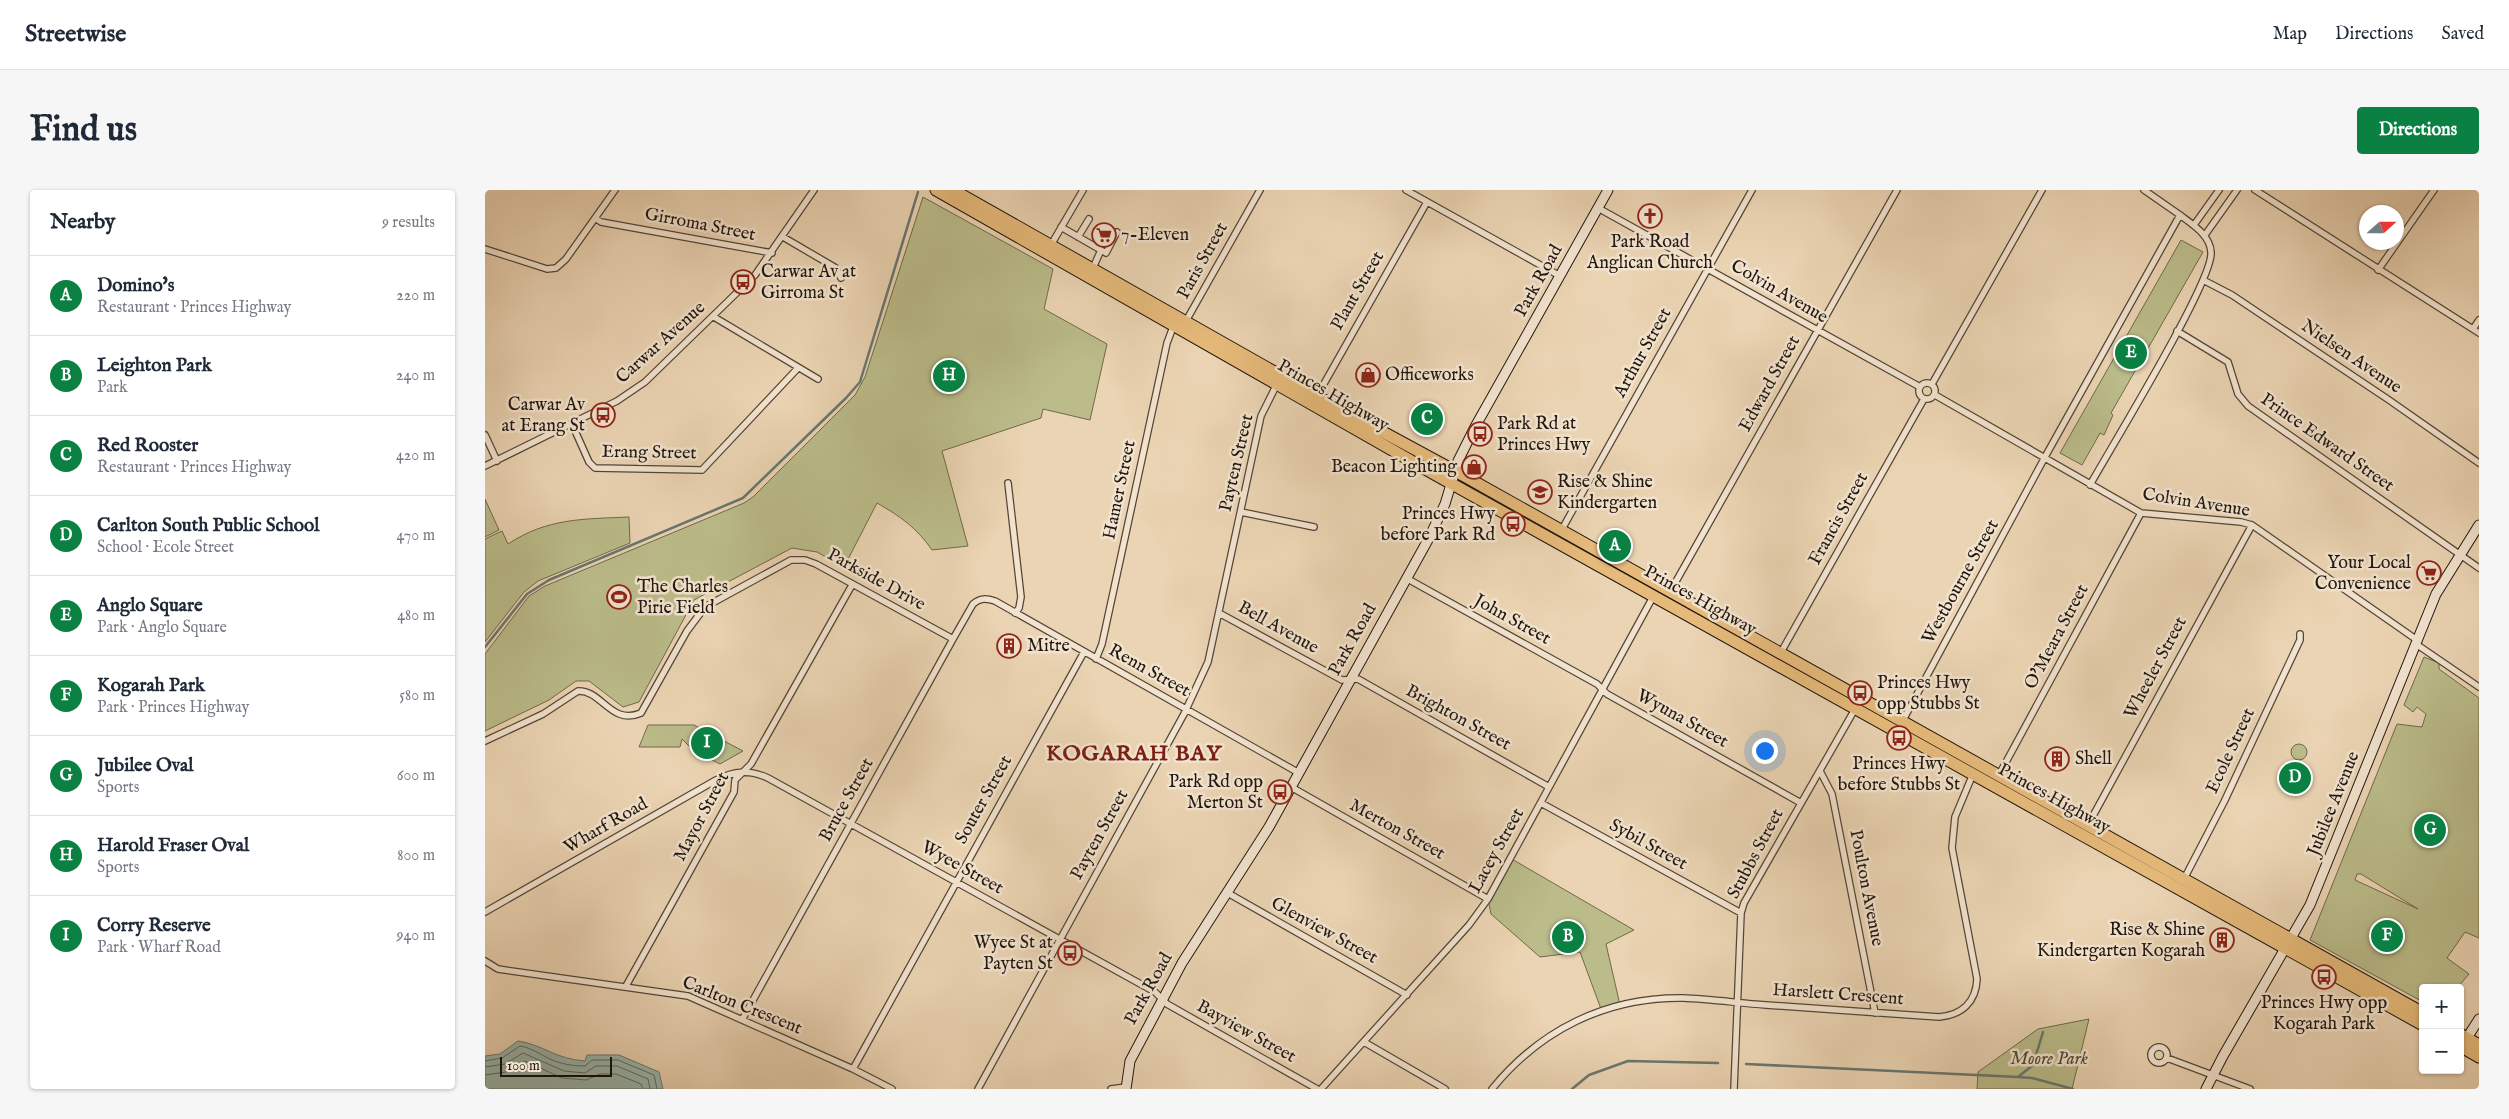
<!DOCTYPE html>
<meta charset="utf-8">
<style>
body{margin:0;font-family:"IM FELL English",serif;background:#f6f6f7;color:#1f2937}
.controls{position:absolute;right:15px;bottom:15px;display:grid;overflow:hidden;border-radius:5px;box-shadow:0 1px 4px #0004}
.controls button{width:45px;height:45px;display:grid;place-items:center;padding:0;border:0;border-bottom:1px solid #e0e1e3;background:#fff;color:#1f2937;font:25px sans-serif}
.compass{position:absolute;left:1874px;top:15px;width:45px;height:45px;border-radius:50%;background:#fff;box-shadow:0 1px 4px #0004;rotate:69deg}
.scale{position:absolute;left:15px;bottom:12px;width:112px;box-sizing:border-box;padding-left:5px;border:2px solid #20160f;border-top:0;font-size:14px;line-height:18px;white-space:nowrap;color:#20160f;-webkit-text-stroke:4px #f2e3ce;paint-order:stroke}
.you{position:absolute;left:1279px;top:560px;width:18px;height:18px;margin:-12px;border:4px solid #fff;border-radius:50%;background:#1a73e8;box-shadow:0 0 0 8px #1a73e833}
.badge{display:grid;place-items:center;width:32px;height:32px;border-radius:50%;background:#0b8043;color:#fff;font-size:16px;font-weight:700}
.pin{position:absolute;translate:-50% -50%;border:2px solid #fff;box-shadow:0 1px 5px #0006}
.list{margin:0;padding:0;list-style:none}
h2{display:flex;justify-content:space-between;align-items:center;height:65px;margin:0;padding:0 20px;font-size:21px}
h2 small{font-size:16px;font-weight:400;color:#747a83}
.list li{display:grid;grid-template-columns:32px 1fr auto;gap:15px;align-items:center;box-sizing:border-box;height:80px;padding:0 20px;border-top:1px solid #e0e1e3}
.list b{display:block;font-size:19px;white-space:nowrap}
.list p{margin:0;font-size:16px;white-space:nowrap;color:#747a83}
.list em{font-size:16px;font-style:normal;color:#747a83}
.map{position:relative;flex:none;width:1994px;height:899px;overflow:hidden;border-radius:5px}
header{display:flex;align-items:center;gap:30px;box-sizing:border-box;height:70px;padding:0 25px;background:#fff;border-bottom:1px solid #e0e1e3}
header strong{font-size:24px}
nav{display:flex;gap:28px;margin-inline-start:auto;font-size:18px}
.intro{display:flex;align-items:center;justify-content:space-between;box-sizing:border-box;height:120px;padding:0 30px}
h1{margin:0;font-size:35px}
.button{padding:12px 22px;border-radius:5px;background:#0b8043;color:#fff;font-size:18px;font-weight:700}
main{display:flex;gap:30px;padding:0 30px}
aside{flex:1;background:#fff;border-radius:5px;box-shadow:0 1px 4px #0004}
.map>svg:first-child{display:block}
.green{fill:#bbbc8a;stroke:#6e694c;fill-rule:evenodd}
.water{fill:#98b8b0;stroke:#687770}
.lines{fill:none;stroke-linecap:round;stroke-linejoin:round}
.shore{stroke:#5c6760;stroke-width:1}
.stream{stroke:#687770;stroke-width:2.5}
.street-casing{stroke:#534638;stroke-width:8}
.secondary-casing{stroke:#20160f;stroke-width:11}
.highway-casing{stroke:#20160f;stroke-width:13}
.street{stroke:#f2e3ce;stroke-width:5.5}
.secondary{stroke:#f2e3ce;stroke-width:9}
.highway{stroke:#e6ba7a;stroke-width:11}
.labels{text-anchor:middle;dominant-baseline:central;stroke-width:5;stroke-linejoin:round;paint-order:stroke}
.street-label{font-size:18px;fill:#20160f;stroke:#f2e3ce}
.poi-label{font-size:18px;fill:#20160f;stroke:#f2e3ce;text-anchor:start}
.park-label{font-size:18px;font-style:italic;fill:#4e4834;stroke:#f2e3ce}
.district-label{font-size:22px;font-weight:bold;letter-spacing:1px;fill:#7a1f14;stroke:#f2e3ce}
</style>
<header>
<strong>Streetwise</strong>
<nav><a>Map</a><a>Directions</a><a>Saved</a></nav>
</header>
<div class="intro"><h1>Find us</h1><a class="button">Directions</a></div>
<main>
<aside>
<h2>Nearby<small>9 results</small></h2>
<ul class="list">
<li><span class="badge">A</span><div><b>Domino's</b><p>Restaurant · Princes Highway</p></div><em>220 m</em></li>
<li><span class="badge">B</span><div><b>Leighton Park</b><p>Park</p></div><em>240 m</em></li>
<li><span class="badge">C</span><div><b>Red Rooster</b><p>Restaurant · Princes Highway</p></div><em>420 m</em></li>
<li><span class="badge">D</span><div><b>Carlton South Public School</b><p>School · Ecole Street</p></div><em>470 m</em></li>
<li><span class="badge">E</span><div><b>Anglo Square</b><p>Park · Anglo Square</p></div><em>480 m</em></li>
<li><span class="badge">F</span><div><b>Kogarah Park</b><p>Park · Princes Highway</p></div><em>580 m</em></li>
<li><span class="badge">G</span><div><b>Jubilee Oval</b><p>Sports</p></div><em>600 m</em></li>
<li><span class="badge">H</span><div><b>Harold Fraser Oval</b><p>Sports</p></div><em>800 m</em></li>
<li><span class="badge">I</span><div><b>Corry Reserve</b><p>Park · Wharf Road</p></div><em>940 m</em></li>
</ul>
</aside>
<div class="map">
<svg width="1994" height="899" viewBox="0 0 1994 899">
<rect width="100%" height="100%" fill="#ebd4b3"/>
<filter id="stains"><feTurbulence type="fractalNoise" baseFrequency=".004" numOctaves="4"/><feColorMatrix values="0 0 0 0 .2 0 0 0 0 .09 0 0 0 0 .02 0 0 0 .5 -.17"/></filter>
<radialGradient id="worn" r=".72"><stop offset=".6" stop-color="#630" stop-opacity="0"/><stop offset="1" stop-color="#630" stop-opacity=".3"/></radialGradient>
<!-- green -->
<path class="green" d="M 438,7 L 568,79 L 559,119 L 622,154 L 605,230 L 558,219 L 556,228 L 457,261 L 483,356 L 447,360 C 432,338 415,326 392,313 L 359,377 L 332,362 L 307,358 L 209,410 L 154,512 L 138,517 L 104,491 L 91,491 L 64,510 L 0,541 L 0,464 L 44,406 L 60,396 L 259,313 L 268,307 L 370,205 L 380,187 Z
M 1696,50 L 1718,62 L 1626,223 L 1628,225 L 1619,245 L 1615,243 L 1597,275 L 1575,263 Z
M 0,309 L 14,340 L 0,347 Z
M 144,327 L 145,353 L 53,391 L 39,402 L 0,452 L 0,349 L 17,341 L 23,354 C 62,328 99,329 144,327 Z
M 1939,467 L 1954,473 L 1954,479 L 1994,508 L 1994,748 L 1980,742 L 1962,768 L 1984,784 L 1972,798 L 1938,798 L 1938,812 L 1825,750 L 1912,534 L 1937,537 L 1941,524 L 1932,517 L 1928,522 L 1919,515 ZM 1872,684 L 1876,684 L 1933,719 L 1870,690 Z
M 163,535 L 209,535 L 258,561 L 235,574 L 209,561 L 197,549 L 195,557 L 154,557 Z
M1806 562a8 8 0 1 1 16 0a8 8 0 1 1-16 0Z
M 1805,571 L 1817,575 L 1808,596 L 1797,591 Z
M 1025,668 L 1149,740 L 1121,754 L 1135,815 L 1116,819 L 1095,762 L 1055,767 L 1006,724 L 1003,709 Z
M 1604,829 L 1587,899 L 1492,899 L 1493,882 L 1553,839 Z"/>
<!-- water -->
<path class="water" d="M 33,851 C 59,855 70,869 100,871 L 102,865 L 134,865 L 174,882 L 178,899 L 0,899 L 0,866 L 15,864 Z"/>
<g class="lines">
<!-- shore -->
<path class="shore" d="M 0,871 L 17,868 L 35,856 C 47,858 54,864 65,869 C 76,874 87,876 100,876 L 107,870 L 133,870 L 169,885 L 172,899
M 0,877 L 20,874 L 38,863 L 79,881 L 100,883 L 111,876 L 132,876 L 163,889 L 165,899
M 0,885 L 21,882 L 40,871 L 77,888 L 101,890 L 115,884 L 131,884 L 156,894 L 158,899"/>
<!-- stream -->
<path class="stream" d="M 0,457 L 42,404 L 64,390 L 258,308 L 361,208 L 375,192 L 433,2
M 1261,874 L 1533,887 L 1547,888 L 1588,899
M 1533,887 L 1548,875 L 1558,842
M 1087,899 L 1104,885 L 1143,871 L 1233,873"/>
<!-- street casing -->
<g class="street-casing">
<path id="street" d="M 921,0 L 1075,86
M 1659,0 L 1695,25
M 1770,0 L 1994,143
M 1113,18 L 1435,197
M 110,28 L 116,32 L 287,63
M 1709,35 L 1734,0
M 576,37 L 616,60 L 608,78
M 1720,45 L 1752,0
M 298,47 L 351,78 L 356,88
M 593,47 L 604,29
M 566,55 L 598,0
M 0,59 L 62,79 L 71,78 L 81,69 L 130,0
M 616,60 L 621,63 L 632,42
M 1893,80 L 1949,0
M 1718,90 L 1747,105 L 1904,210 L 1994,273
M 229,127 L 333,189
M 701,131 L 775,0
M 1988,139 L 1994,130
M 1692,141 L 1743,172 L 1753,204 L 1763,216 L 1994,378
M1434 201a8 8 0 1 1 16 0a8 8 0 1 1-16 0Z
M 1447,194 L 1557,0
M 1450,205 L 1656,323 L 1756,332 L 1767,335 L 1932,450
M 832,206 L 942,12
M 87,234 L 104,272 L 110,278 L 217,280 L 313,178
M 0,245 L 12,271
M 0,276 L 132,211 L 160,192 L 270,85 L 329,0
M 523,293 L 536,407 L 534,418 L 530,423
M 756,322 L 829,337
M 1076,341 L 1267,0
M 921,388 L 1112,494 L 1122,504 L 1316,613
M 1185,402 L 1412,0
M 734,423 L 857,490 L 873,489 L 1064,597
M 1931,454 L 1994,497
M 1295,464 L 1439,209
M 611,469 L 617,454 L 682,153 L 688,137
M 1417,532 L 1560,267 L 1695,25 C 1708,35 1725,45 1726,62 C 1729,90 1625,259 1605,295
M 0,551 L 58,524 L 93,501 C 117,500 126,536 156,523 L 202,441 L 220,417 L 306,370 L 320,370 L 331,374 L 468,449
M 1335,581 L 1347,604 L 1390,823
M 1514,585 L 1656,323
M 806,597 L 1003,709
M 1056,613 L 1256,723
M 1603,635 L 1767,335
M 1699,689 L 1739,612 L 1815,450 L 1815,444
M 741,702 L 922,805
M 0,722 L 231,590 C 249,581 264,579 283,588 L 670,802 L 682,814 L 832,899
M 0,771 L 13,779 L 203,806 L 368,879 L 407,899
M 141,796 L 249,602 L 250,590 L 266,574 L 367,395
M 257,830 L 468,449 L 488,414 C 495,408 501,408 510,411 L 814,583
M 879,852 L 960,899
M1666 865a8 8 0 1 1 16 0a8 8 0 1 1-16 0Z
M 1682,868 L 1765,899
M 368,879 L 599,462
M 493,899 L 699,524 L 723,472 L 776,226 L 792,194
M 626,899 L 641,897
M 836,899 L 984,735 L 1003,709 L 1169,405
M 1007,899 C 1055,840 1121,807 1198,808 C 1225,809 1253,813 1281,815 C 1339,819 1396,823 1454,827 C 1477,825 1491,812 1492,789 L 1467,658 L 1470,627 L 1488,584
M 1249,899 L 1256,723 L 1259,713 L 1370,519"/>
</g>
<!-- secondary casing -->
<g class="secondary-casing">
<path id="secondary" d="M 1982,848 L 1994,829
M 641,899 L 645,871 L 697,773 L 784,637 L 944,348 L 960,314 L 973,271 L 990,237 L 1123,0
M 1721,899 L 1738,866 L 1825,715 L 1951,404 L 1994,335"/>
</g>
<!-- highway casing -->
<g class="highway-casing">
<path id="highway" d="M 451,0 L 951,285 L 1938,835
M 468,0 L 846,214 L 981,287 L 1938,823
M 1975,844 L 1994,855
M 1975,856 L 1994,867"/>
</g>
<!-- street -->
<use href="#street" class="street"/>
<!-- secondary -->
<use href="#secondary" class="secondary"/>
<!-- highway -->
<use href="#highway" class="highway"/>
</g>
<!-- icons -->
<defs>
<g id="church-ring" transform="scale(1.25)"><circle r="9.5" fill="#f2e3ce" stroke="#8f2418" stroke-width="1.5"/><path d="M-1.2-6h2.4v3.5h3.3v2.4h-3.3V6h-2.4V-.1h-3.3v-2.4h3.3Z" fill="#8f2418"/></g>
<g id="supermarket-ring" transform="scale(1.25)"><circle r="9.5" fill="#f2e3ce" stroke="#8f2418" stroke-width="1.5"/><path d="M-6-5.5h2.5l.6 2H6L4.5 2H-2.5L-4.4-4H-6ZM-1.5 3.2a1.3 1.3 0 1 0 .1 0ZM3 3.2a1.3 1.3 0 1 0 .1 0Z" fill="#8f2418"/></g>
<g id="bus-ring" transform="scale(1.25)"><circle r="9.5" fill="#f2e3ce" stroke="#8f2418" stroke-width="1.5"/><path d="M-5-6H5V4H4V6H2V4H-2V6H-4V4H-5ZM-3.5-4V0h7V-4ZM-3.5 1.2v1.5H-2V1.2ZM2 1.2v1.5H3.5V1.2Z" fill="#8f2418"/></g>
<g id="shop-ring" transform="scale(1.25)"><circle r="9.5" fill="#f2e3ce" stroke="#8f2418" stroke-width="1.5"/><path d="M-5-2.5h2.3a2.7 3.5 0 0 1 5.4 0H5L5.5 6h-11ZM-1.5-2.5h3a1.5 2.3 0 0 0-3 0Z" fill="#8f2418"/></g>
<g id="school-ring" transform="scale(1.25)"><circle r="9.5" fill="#f2e3ce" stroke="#8f2418" stroke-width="1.5"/><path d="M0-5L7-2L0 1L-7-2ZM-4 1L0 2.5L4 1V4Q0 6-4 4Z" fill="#8f2418"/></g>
<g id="stadium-ring" transform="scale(1.25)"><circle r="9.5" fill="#f2e3ce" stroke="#8f2418" stroke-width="1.5"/><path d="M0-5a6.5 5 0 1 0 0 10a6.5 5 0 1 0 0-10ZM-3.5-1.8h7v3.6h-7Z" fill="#8f2418"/></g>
<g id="building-ring" transform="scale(1.25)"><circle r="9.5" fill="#f2e3ce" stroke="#8f2418" stroke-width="1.5"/><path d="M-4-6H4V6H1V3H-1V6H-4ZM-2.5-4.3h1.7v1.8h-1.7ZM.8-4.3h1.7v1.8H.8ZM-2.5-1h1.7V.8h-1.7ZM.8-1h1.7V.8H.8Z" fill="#8f2418"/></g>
</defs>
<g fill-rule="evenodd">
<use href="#church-ring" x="1165" y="26"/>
<use href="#supermarket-ring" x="619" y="45"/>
<use href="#bus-ring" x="258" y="92"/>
<use href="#shop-ring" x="883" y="185"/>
<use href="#bus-ring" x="118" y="225"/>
<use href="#bus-ring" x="995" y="244"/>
<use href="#shop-ring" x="989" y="277"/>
<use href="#school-ring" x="1055" y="302"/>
<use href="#bus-ring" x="1028" y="334"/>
<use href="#supermarket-ring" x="1944" y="383"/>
<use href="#stadium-ring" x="134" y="407"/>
<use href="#building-ring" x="524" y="456"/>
<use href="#bus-ring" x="1375" y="503"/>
<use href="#bus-ring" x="1414" y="548"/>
<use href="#building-ring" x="1572" y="569"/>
<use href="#bus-ring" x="795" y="602"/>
<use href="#building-ring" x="1737" y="750"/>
<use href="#bus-ring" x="585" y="763"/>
<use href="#bus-ring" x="1839" y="787"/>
</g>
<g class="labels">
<!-- street labels -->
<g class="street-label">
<text transform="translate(215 35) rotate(11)">Girroma Street</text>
<text transform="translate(718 71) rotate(-61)">Paris Street</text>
<text transform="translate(1054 91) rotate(-61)">Park Road</text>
<text transform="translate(873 101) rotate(-60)">Plant Street</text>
<text transform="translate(1294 102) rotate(30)">Colvin Avenue</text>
<text transform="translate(176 153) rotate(-42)">Carwar Avenue</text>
<text transform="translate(1158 163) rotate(-61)">Arthur Street</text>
<text transform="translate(1866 167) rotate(34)">Nielsen Avenue</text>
<text transform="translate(1285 194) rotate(-61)">Edward Street</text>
<text transform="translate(848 206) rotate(30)">Princes Highway</text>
<text transform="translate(1842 253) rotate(35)">Prince Edward Street</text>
<text transform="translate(164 263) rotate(1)">Erang Street</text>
<text transform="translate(752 273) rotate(-77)">Payten Street</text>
<text transform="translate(635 300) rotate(-78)">Hamer Street</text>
<text transform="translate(1711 313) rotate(9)">Colvin Avenue</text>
<text transform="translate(1354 329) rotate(-61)">Francis Street</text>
<text transform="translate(391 390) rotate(29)">Parkside Drive</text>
<text transform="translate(1476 392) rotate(-61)">Westbourne Street</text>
<text transform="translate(1215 411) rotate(29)">Princes Highway</text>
<text transform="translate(1027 430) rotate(29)">John Street</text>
<text transform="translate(793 438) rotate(29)">Bell Avenue</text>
<text transform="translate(1572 447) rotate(-62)">O'Meara Street</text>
<text transform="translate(868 450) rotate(-61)">Park Road</text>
<text transform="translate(1671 478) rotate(-62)">Wheeler Street</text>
<text transform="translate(664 481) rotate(29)">Renn Street</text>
<text transform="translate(973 528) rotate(29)">Brighton Street</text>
<text transform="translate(1197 529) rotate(29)">Wyuna Street</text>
<text transform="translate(1746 561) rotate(-65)">Ecole Street</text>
<text transform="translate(1569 609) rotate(29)">Princes Highway</text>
<text transform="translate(362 610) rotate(-61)">Bruce Street</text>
<text transform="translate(499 610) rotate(-61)">Souter Street</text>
<text transform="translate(1849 614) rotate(-68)">Jubilee Avenue</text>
<text transform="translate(217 627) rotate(-62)">Mayor Street</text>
<text transform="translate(121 636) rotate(-30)">Wharf Road</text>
<text transform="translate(912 640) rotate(29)">Merton Street</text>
<text transform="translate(615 645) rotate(-61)">Payten Street</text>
<text transform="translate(1163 655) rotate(29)">Sybil Street</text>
<text transform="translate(1012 661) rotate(-61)">Lacey Street</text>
<text transform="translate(1271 664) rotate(-62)">Stubbs Street</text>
<text transform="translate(477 678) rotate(29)">Wyee Street</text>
<text transform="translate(1381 698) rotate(79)">Poulton Avenue</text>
<text transform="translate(839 741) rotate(29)">Glenview Street</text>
<text transform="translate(664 799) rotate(-61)">Park Road</text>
<text transform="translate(1353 805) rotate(4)">Harslett Crescent</text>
<text transform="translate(257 816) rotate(22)">Carlton Crescent</text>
<text transform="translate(761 842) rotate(29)">Bayview Street</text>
</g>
<!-- poi labels -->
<g class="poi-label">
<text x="636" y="45">7-Eleven</text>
<text x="1165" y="52" text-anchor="middle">Park Road<tspan x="1165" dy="21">Anglican Church</tspan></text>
<text x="276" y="82">Carwar Av at<tspan x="276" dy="21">Girroma St</tspan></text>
<text x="900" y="185">Officeworks</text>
<text x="100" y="215" text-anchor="end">Carwar Av<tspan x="100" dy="21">at Erang St</tspan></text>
<text x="1012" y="234">Park Rd at<tspan x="1012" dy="21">Princes Hwy</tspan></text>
<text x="972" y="277" text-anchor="end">Beacon Lighting</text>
<text x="1072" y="292">Rise &amp; Shine<tspan x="1072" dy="21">Kindergarten</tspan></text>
<text x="1010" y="324" text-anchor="end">Princes Hwy<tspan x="1010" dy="21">before Park Rd</tspan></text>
<text x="1926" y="373" text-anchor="end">Your Local<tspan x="1926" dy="21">Convenience</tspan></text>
<text x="152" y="397">The Charles<tspan x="152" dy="21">Pirie Field</tspan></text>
<text x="542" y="456">Mitre</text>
<text x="1392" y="493">Princes Hwy<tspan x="1392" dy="21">opp Stubbs St</tspan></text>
<text x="1590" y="569">Shell</text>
<text x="1414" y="574" text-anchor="middle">Princes Hwy<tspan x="1414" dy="21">before Stubbs St</tspan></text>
<text x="778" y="592" text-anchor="end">Park Rd opp<tspan x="778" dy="21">Merton St</tspan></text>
<text x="1720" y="740" text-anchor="end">Rise &amp; Shine<tspan x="1720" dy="21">Kindergarten Kogarah</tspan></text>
<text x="568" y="753" text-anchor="end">Wyee St at<tspan x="568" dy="21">Payten St</tspan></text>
<text x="1839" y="813" text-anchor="middle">Princes Hwy opp<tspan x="1839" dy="21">Kogarah Park</tspan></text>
</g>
<!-- park labels -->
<g class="park-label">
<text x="1564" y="869">Moore Park</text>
</g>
<!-- district labels -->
<g class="district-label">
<text x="649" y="564">KOGARAH BAY</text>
</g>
</g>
<rect width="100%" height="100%" filter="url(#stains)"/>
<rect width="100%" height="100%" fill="url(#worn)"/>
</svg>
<div class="controls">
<button>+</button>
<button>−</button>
</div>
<svg class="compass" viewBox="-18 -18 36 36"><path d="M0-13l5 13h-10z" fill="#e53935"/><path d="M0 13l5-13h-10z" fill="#747a83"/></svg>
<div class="scale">100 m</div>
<div class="you"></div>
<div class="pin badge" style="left:1130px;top:356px">A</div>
<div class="pin badge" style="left:1083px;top:747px">B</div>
<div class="pin badge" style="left:942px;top:229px">C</div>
<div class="pin badge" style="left:1810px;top:588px">D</div>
<div class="pin badge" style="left:1646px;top:163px">E</div>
<div class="pin badge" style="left:1902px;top:746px">F</div>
<div class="pin badge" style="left:1945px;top:640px">G</div>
<div class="pin badge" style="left:464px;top:186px">H</div>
<div class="pin badge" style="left:222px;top:553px">I</div>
</div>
</main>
